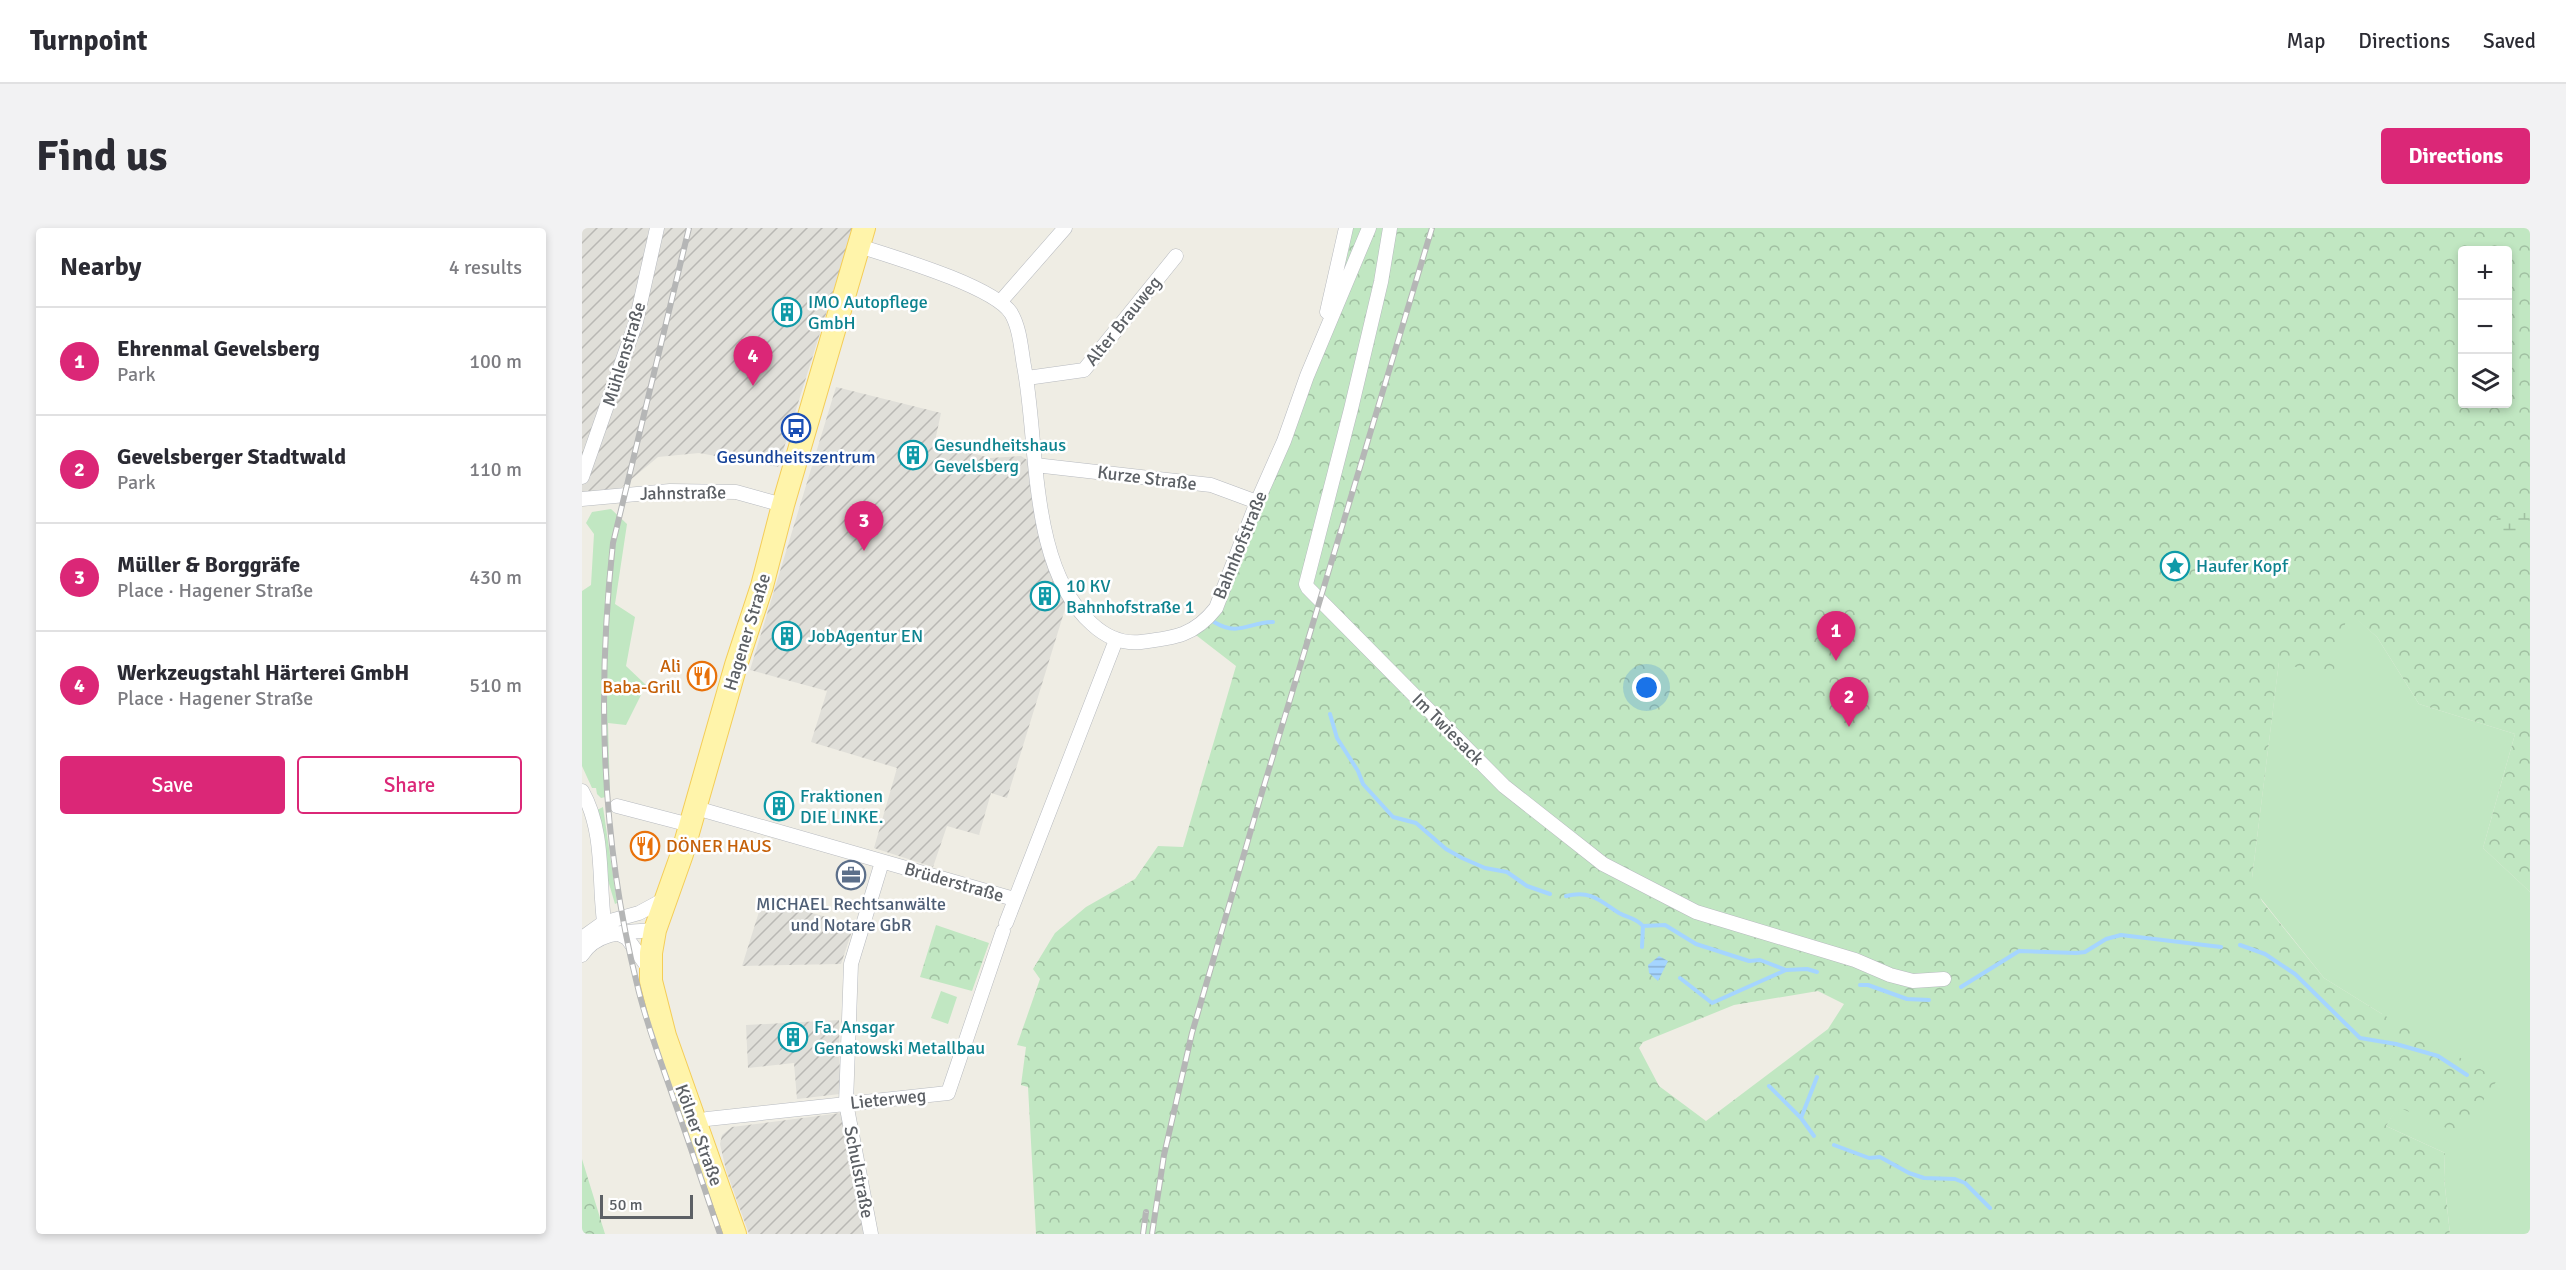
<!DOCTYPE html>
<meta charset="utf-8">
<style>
body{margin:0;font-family:Signika,sans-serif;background:#f2f2f3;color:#2b2b33}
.controls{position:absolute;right:18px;top:18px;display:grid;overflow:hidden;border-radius:6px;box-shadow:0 3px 9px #0003}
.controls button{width:54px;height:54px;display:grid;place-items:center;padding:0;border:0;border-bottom:2px solid #e1e1e2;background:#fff;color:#2b2b33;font:30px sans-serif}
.scale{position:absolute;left:18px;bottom:15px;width:93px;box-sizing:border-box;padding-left:6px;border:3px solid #5c6065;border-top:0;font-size:16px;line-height:21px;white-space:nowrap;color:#5c6065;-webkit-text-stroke:4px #fff;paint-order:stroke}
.you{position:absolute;left:1065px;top:460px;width:21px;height:21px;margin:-15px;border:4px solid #fff;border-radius:50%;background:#1a73e8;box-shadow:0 0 0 9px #1a73e833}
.badge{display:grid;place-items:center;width:39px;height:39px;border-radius:50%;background:#db2777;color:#fff;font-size:20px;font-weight:700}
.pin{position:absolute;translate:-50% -50px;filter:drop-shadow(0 2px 3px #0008)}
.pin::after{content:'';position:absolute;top:32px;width:21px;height:18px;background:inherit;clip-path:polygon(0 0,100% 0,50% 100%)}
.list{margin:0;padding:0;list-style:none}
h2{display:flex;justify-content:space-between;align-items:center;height:78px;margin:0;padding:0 24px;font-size:26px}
h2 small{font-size:20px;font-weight:400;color:#7c7c81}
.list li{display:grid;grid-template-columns:39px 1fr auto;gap:18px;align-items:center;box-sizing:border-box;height:108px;padding:0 24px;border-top:2px solid #e1e1e2}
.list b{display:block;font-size:22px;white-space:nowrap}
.list p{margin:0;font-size:20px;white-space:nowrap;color:#7c7c81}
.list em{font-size:20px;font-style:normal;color:#7c7c81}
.actions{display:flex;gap:12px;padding:18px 24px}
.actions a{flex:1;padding:14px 0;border:2px solid #db2777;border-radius:6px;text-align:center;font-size:21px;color:#db2777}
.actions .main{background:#db2777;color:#fff}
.icon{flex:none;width:33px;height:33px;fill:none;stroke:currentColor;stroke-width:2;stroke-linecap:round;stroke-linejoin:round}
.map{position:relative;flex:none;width:1948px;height:1006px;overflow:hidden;border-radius:6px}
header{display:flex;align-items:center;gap:36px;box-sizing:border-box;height:84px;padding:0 30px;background:#fff;border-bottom:2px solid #e1e1e2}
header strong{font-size:28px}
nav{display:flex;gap:33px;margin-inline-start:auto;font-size:21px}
.intro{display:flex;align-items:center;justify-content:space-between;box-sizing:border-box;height:144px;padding:0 36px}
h1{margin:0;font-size:42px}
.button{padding:15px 27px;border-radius:6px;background:#db2777;color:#fff;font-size:21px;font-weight:700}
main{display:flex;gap:36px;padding:0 36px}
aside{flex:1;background:#fff;border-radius:6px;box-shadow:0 3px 9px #0003}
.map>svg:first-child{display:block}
.industrial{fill:url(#industrial-furrows)}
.grass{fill:#c1e7c2}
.forest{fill:url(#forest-crowns);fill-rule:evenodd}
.wetland{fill:url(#wetland-marsh)}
.water{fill:url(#water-rules)}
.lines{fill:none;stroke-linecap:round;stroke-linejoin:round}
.stream{stroke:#a5d5ff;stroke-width:4}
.minor-casing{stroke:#b7babf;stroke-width:15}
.primary-casing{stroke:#f4cd58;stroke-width:24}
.minor{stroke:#fff;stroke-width:14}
.primary{stroke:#fff4aa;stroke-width:22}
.rail-casing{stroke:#b5b6b6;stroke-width:6}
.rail{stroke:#fff;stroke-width:4;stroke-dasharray:11;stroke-linecap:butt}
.labels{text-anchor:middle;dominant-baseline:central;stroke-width:5;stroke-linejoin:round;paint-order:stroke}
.culture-label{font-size:18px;fill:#0d838f;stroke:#fff;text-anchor:start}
.street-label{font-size:18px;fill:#5c6065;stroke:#fff}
.transit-label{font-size:18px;fill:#164399;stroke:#fff}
.food-label{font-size:18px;fill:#c56008;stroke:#fff;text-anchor:end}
.service-label{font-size:18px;fill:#4e5e75;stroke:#fff}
</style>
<header>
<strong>Turnpoint</strong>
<nav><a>Map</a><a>Directions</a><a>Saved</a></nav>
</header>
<div class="intro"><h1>Find us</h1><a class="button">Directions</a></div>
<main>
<aside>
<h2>Nearby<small>4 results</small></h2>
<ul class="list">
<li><span class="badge">1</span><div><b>Ehrenmal Gevelsberg</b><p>Park</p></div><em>100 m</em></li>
<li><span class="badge">2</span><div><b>Gevelsberger Stadtwald</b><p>Park</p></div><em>110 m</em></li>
<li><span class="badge">3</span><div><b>Müller &amp; Borggräfe</b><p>Place · Hagener Straße</p></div><em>430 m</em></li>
<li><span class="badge">4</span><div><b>Werkzeugstahl Härterei GmbH</b><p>Place · Hagener Straße</p></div><em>510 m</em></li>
</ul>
<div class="actions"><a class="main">Save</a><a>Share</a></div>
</aside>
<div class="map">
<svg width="1948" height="1006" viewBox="0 0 1948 1006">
<defs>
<pattern id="industrial-furrows" width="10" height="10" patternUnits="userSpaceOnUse" patternTransform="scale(1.5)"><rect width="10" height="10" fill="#e0dfd9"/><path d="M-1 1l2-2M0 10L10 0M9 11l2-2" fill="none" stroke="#b9b8b4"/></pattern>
<pattern id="forest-crowns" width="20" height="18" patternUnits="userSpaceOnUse" patternTransform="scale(1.5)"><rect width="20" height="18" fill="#c1e7c2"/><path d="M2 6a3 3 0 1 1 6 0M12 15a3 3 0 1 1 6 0" fill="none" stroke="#a0bfa1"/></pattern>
<pattern id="wetland-marsh" width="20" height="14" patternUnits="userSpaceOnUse" patternTransform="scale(1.5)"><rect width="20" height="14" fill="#c1e7c2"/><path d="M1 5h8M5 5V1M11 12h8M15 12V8" fill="none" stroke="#a0bfa1"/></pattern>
<pattern id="water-rules" width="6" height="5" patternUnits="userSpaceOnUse" patternTransform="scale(1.5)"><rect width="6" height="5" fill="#a5d5ff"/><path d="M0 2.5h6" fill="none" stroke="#8ab0d2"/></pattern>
</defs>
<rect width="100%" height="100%" fill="#efede4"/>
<!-- industrial -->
<path class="industrial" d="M 0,0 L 271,0 L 196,239 L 117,225 L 76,229 L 34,264 L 0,264 Z
M 254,159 L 359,185 L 353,213 L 364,218 L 408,230 L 439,228 L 453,237 L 458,267 L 487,368 L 425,570 L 409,565 L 397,607 L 365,598 L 351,639 L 292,620 L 315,540 L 229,514 L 245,463 L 168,442 Z
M 181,671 L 272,697 L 259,736 L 160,738 Z
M 257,792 L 258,866 L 215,871 L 212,835 L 166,840 L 164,797 Z
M 259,885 L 289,1006 L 167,1006 L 144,942 L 138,916 L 140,907 L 150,899 Z"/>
<!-- grass -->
<path class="grass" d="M 29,281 L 45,296 L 33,376 L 53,389 L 44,438 L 64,457 L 44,497 L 26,495 L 28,568 L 19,570 L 15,566 L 14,560 L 10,560 L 0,538 L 0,363 L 9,357 L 12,306 L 4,295 L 10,284 Z
M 1766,383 L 1795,409 L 1837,476 L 1933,506 L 1901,620 L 1948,664 L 1948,1006 L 1868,1006 L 1862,950 L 1863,925 L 1804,898 L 1815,879 L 1800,786 L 1742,750 L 1669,658 L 1697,433 Z
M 21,579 L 35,675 L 33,676 L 25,649 L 21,607 L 15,582 Z
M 359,763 L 375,769 L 366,796 L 349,790 Z"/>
<!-- forest -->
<path class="forest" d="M 764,0 L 1948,0 L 1948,664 L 1901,620 L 1933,506 L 1837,476 L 1795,409 L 1766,384 L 1750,450 L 1697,434 L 1670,650 L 1680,673 L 1742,750 L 1800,786 L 1916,851 L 1878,906 L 1816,879 L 1804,898 L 1863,925 L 1862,950 L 1868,1006 L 454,1006 L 446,859 L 439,857 L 444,819 L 435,817 L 458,751 L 451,741 L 473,705 L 504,679 L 553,651 L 576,618 L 601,619 L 654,438 L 610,404 L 624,392 L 736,121 ZM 1880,22 L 1926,22 L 1926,176 L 1880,176 ZM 1236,763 L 1262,776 L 1246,801 L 1124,893 L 1077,858 L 1057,820 L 1061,814 L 1152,777 Z
M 354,697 L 407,715 L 390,763 L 338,749 Z
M 0,931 L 23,1006 L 0,1006 Z"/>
<!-- wetland -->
<path class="wetland" d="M 1944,278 L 1948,282 C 1948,296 1941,302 1930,311 L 1916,310 L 1909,297 L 1920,286 Z"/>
<!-- water -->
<path class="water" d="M 1077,728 L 1086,733 L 1076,753 L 1067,745 L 1066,737 Z"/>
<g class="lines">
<!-- stream -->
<path class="stream" d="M 632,394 C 657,409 667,394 691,394
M 748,486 L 755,510 L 776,543 L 781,556 L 811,589 L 834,595 L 864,621 L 880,630 L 903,640 L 925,644 L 945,658 L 968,666
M 984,668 C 1010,662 1018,673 1037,685 C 1046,690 1053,689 1061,698 L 1083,697 L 1114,716 L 1167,733 L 1178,732 L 1204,742 L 1225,741 L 1235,744
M 1658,717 L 1683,726 L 1713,746 L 1778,810 L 1814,816 L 1856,828 L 1885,847
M 1060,719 L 1061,698
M 1098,750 L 1130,775 L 1204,742
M 1278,757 L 1286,757 L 1325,771 L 1347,772
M 1379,759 L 1437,723 L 1494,725 L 1503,724 L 1524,711 L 1539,707 L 1639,719
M 1187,858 L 1219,890 L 1232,908
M 1219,890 L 1235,849
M 1252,917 L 1287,930 L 1298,929 L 1327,945 L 1342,950 L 1373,951 L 1383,955 L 1408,980"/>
<!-- minor casing -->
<g class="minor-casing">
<path id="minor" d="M 808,0 L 799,54 L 769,181 L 724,356 L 726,360 L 922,558 L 1021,636 L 1114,684 L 1273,732 L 1308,747 L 1331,753 L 1362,751
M 277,18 C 311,29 411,58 429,85 C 438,100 439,121 442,138 C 457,215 446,339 510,396 C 524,409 540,416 559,414 C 592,410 612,408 634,380 L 675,274 L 702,213 L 725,148 L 787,0
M 419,73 L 483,0
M 745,84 L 764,0
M 445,150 L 502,142 L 594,28
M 453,237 L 629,257 L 675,274
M 0,249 L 54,94 L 75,0
M 0,271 L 88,263 L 154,264 L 201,277
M 0,563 C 25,607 15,660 24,708
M 35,578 L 108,597
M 114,580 L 432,671
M 424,695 L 534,412
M 35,705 L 45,710 L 67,741
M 0,710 L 21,695 L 57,685 L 83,671
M 0,727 C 15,702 48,704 73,702
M 113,896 L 125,891 L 366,865 L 421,703
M 289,1006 L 264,875 L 269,736 L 300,634"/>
</g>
<!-- primary casing -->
<g class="primary-casing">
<path id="primary" d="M 153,1006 L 83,808 L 69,753 L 69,725 L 73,702 L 100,626 L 154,437 L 180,358 L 201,277 L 282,0"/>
</g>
<!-- minor -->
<use href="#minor" class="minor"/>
<!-- primary -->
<use href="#primary" class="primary"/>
<!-- rail casing -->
<g class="rail-casing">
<path id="rail" d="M 107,0 L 31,315 C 15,462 19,612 55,756 C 64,795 78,831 91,869 C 107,914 122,960 138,1006
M 561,1006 L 564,984
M 570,1006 L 582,927 L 610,805 L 678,571 L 850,0"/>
</g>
<!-- rail -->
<use href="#rail" class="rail"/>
</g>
<!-- icons -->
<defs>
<g id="building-ring" transform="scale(1.5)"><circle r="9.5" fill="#fff" stroke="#0f9aa8" stroke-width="1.5"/><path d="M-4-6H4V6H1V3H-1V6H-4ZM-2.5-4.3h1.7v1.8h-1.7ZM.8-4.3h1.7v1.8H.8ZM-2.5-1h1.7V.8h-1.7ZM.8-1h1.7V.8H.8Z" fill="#0f9aa8"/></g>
<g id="bus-ring" transform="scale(1.5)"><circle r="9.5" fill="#fff" stroke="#1a4fb4" stroke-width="1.5"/><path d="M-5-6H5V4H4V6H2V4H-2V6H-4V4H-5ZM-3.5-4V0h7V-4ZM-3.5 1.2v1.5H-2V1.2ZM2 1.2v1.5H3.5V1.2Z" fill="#1a4fb4"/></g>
<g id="sight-ring" transform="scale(1.5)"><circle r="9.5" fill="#fff" stroke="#0f9aa8" stroke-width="1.5"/><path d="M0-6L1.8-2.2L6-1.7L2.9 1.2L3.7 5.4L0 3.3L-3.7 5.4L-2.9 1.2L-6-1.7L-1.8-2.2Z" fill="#0f9aa8"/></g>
<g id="restaurant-ring" transform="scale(1.5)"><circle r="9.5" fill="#fff" stroke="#e8710a" stroke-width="1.5"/><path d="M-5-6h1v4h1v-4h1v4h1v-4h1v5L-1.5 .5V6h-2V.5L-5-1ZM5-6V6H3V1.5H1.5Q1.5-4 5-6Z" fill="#e8710a"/></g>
<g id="office-ring" transform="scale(1.5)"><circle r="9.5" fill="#fff" stroke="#5c6f8a" stroke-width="1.5"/><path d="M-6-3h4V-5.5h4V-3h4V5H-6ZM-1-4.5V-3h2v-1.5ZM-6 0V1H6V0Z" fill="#5c6f8a"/></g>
</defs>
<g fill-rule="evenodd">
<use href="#building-ring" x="205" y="84"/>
<use href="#bus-ring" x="214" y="200"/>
<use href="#building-ring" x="331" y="227"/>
<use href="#sight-ring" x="1593" y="338"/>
<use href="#building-ring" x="463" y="368"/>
<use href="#building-ring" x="205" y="408"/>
<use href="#restaurant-ring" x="120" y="448"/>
<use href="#building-ring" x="197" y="578"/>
<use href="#restaurant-ring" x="63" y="618"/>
<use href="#office-ring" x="269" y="647"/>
<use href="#building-ring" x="211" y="809"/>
</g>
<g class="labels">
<!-- culture labels -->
<g class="culture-label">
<text x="226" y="74">IMO Autopflege<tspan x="226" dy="21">GmbH</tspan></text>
<text x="352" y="217">Gesundheitshaus<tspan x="352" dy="21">Gevelsberg</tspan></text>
<text x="1614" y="338">Haufer Kopf</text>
<text x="484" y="358">10 KV<tspan x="484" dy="21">Bahnhofstraße 1</tspan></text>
<text x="226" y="408">JobAgentur EN</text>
<text x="218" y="568">Fraktionen<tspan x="218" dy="21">DIE LINKE.</tspan></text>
<text x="232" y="799">Fa. Ansgar<tspan x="232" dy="21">Genatowski Metallbau</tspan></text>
</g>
<!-- street labels -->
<g class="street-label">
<text transform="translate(541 93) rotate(-51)">Alter Brauweg</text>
<text transform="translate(42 126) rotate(-73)">Mühlenstraße</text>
<text transform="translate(565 250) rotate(7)">Kurze Straße</text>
<text transform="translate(101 265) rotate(-1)">Jahnstraße</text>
<text transform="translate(658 317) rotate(-68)">Bahnhofstraße</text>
<text transform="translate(165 404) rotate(-73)">Hagener Straße</text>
<text transform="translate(866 501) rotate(45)">Im Twiesack</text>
<text transform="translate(372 654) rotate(16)">Brüderstraße</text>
<text transform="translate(306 871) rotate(-6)">Lieterweg</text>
<text transform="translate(117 907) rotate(70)">Kölner Straße</text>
<text transform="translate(277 944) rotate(79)">Schulstraße</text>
</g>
<!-- transit labels -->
<g class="transit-label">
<text x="214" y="229">Gesundheitszentrum</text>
</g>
<!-- food labels -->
<g class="food-label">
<text x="99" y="438">Ali<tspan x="99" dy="21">Baba-Grill</tspan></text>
<text x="84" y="618" text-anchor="start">DÖNER HAUS</text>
</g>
<!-- service labels -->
<g class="service-label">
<text x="269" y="676">MICHAEL Rechtsanwälte<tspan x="269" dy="21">und Notare GbR</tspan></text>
</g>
</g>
</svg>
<div class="controls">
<button>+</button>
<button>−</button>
<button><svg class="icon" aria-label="layers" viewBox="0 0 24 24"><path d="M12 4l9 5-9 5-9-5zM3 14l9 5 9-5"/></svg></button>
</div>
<div class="scale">50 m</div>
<div class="you"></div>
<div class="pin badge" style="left:1254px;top:433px">1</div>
<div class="pin badge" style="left:1267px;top:499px">2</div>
<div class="pin badge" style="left:282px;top:323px">3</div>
<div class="pin badge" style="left:171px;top:158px">4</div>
</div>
</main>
